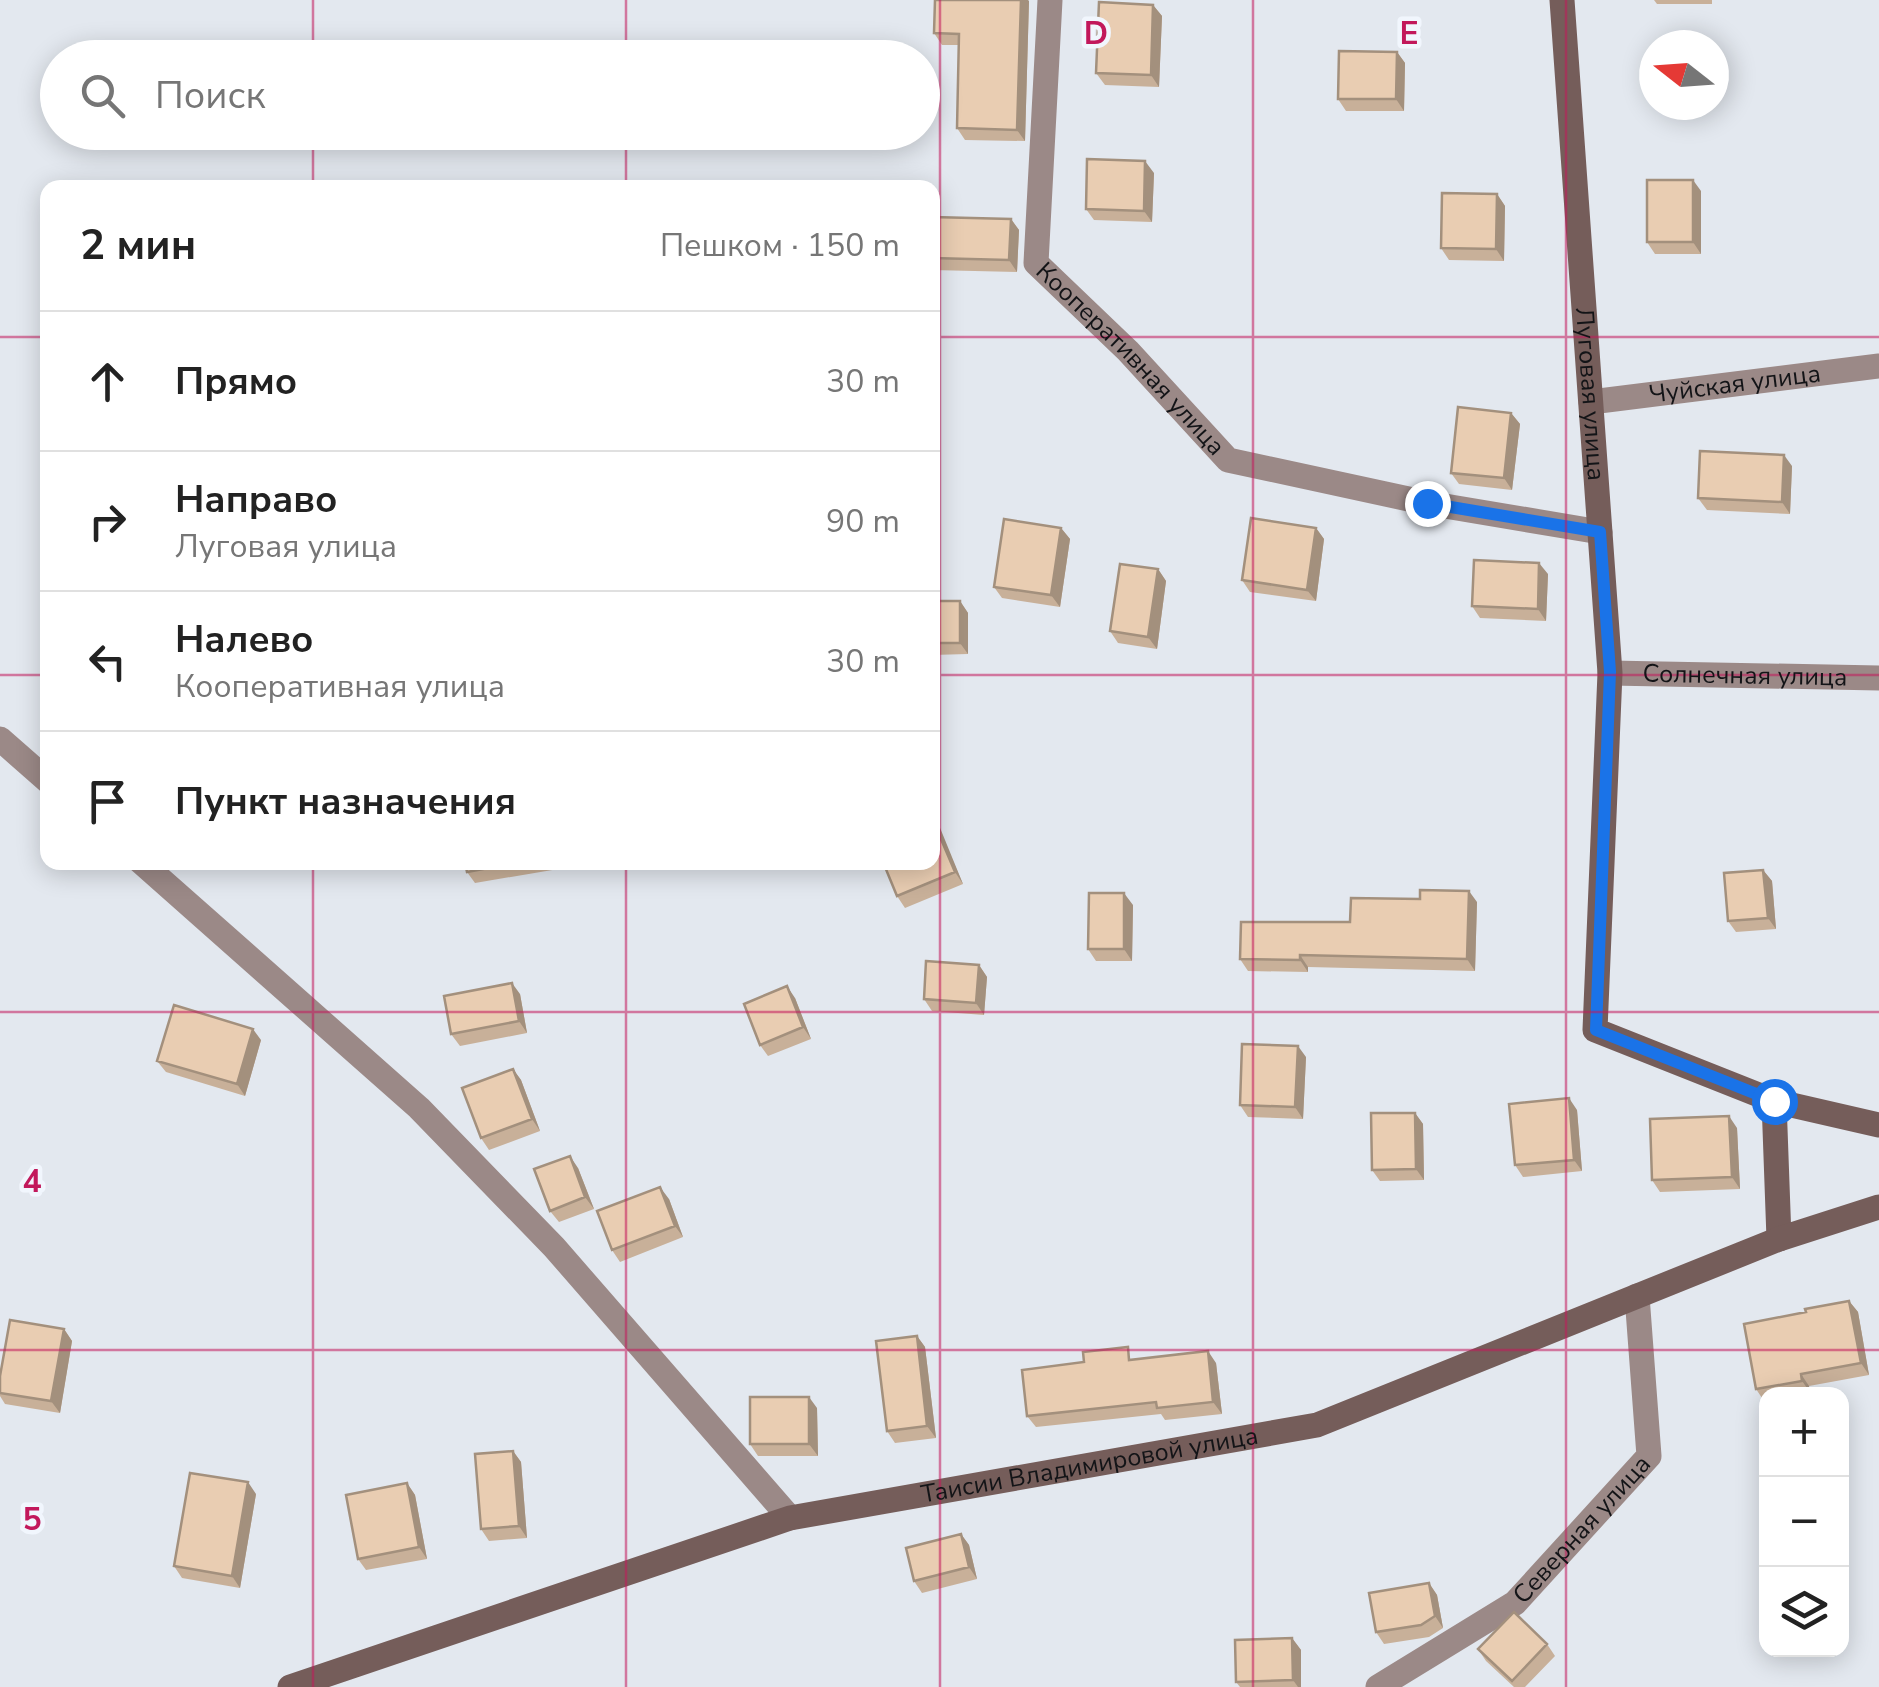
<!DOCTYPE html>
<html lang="ru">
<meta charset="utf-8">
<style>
body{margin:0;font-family:"Nunito Sans",sans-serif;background:#f6f6f6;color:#222}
.controls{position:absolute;right:30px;bottom:30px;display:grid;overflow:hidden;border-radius:20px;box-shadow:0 5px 25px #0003}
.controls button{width:90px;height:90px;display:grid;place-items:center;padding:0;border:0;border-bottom:2px solid #e0e0e0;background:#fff;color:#222;font:50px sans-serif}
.compass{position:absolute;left:1639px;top:30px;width:90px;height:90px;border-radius:50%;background:#fff;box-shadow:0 5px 25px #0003;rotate:287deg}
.stop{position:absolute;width:30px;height:30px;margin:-22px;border:8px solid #1a73e8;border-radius:50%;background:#fff}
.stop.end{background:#1a73e8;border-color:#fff;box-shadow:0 2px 10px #0008}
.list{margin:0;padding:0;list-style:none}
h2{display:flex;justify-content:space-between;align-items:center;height:130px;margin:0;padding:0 40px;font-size:42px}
h2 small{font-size:32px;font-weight:400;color:#767676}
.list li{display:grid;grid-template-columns:65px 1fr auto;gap:30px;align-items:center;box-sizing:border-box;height:140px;padding:0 40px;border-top:2px solid #e0e0e0}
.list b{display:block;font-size:38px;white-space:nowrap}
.list p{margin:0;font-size:32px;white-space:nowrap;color:#767676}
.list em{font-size:32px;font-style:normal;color:#767676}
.icon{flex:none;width:55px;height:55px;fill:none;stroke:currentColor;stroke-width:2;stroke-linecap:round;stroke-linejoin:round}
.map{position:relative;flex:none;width:1879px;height:1687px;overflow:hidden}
.search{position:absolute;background:#fff;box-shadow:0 5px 25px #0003;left:40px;top:40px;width:900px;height:110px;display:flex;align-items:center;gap:25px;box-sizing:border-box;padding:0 35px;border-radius:55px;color:#767676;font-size:38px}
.panel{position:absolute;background:#fff;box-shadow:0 5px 25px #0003;left:40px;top:180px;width:900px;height:690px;border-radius:20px}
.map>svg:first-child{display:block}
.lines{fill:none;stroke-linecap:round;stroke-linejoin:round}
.street{stroke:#9b8987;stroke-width:25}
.secondary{stroke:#755d5a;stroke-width:25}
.wall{fill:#c8b099}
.shaded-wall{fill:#a3907d}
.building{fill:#e9cdb2;stroke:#a3907d;stroke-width:2.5}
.route{stroke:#1a73e8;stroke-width:12}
.grid{fill:none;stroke:#c2185b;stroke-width:2.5;stroke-opacity:0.55}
.labels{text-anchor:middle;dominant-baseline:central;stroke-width:9;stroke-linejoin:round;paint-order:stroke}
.street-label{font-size:25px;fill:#131417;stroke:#f1f6fd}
.grid-label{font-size:32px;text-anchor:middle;font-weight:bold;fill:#c2185b;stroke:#f1f6fd;stroke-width:9;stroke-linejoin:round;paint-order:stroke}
</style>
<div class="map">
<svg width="1879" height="1687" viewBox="0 0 1879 1687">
<rect width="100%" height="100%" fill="#e3e8ef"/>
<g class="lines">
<!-- street -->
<g class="street">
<path id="s1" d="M 1050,0 L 1036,263 L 1128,351 L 1228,460 L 1427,503 L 1600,532"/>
<path id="s2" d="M 1591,402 L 1879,366"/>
<path id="s3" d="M 1610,673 L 1879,678"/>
<path d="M 0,739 L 48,781"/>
<path d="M 141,862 L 419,1108 L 554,1247 L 790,1518"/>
<path id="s4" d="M 1378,1687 L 1515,1603 L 1649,1456 L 1637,1296"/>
</g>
<!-- secondary -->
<g class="secondary">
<path id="s5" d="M 1562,0 L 1610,673 L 1595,1030 L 1774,1101 L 1879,1125"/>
<path d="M 1774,1101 L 1779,1239"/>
<path id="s6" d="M 290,1687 L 790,1518 L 1317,1425 L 1779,1239 L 1879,1207"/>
</g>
</g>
<!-- wall -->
<path class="wall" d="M 1654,0 L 1712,0 L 1712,4 L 1657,4 Z
M 1029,1 L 1025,141 L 965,140 L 957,128 L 959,45 L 942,45 L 934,33 Z
M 1153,5 L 1162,16 L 1159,87 L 1105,85 L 1096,73 Z
M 1397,52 L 1405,63 L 1404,111 L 1346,111 L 1338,99 Z
M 1154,173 L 1152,222 L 1094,220 L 1086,209 Z
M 1701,191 L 1701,254 L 1655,254 L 1647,242 Z
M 1497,194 L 1505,206 L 1504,261 L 1449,260 L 1441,248 Z
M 932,217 L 1011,219 L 1019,230 L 1017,272 L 932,270 Z
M 1511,413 L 1520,424 L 1512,490 L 1459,484 L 1451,473 Z
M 1792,466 L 1790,514 L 1707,510 L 1698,498 Z
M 1061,528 L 1070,539 L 1060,607 L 1002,598 L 994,587 Z
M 1316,528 L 1324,539 L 1316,601 L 1250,592 L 1242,580 Z
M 1158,569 L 1166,581 L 1157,649 L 1118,643 L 1110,631 Z
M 1548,574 L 1546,621 L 1480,618 L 1472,606 Z
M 932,601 L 960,601 L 968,613 L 968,654 L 932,655 Z
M 932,813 L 963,884 L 905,908 L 897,896 L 932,862 Z
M 465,862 L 569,862 L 570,867 L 475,883 L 467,872 Z
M 1763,870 L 1772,881 L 1776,929 L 1736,932 L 1728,921 Z
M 1477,902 L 1475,971 L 1308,967 L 1308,972 L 1248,971 L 1240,959 L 1350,922 Z
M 1133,905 L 1132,961 L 1096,961 L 1088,949 Z
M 979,965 L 987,977 L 984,1015 L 932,1011 L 924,999 Z
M 520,994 L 527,1033 L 460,1046 L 451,1034 Z
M 795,998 L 811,1039 L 768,1056 L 760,1045 Z
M 261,1040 L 245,1096 L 166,1072 L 157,1061 Z
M 1306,1057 L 1303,1119 L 1248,1117 L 1240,1105 Z
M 513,1069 L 521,1080 L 540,1131 L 489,1150 L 481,1138 Z
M 1577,1110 L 1582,1171 L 1523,1177 L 1515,1165 Z
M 1415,1113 L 1423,1124 L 1424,1180 L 1380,1181 L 1372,1170 Z
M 1737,1128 L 1740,1189 L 1660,1192 L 1652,1180 Z
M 578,1168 L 594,1209 L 559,1222 L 550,1211 Z
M 669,1199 L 683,1237 L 620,1262 L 612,1250 Z
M 1849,1301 L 1858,1312 L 1869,1375 L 1809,1386 L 1810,1392 L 1798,1394 L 1766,1394 L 1766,1400 L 1764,1401 L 1756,1389 L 1806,1312 Z
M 64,1329 L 72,1341 L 60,1413 L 5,1404 L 0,1396 L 0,1376 Z
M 917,1336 L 925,1347 L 936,1438 L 895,1443 L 887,1431 Z
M 1136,1359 L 1216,1363 L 1222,1414 L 1165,1420 L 1161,1414 L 1036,1427 L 1027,1416 Z
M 817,1408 L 818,1456 L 758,1456 L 750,1444 Z
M 513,1451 L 521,1462 L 527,1538 L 489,1541 L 481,1529 Z
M 407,1483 L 415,1495 L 427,1559 L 366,1570 L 358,1559 Z
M 256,1494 L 240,1588 L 182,1578 L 174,1566 Z
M 961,1534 L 969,1545 L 977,1579 L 922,1593 L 914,1581 Z
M 1429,1583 L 1437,1595 L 1443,1628 L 1429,1637 L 1384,1644 L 1376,1632 Z
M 1292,1638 L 1301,1650 L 1301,1687 L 1240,1687 L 1236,1682 Z
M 1547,1644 L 1555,1656 L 1525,1687 L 1514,1687 L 1486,1661 L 1478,1649 Z"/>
<!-- shaded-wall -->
<path class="shaded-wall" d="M 1021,0 L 1028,0 L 1029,1 L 1025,141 L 1017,130 Z
M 1153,5 L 1162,16 L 1159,87 L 1151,75 Z
M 1397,52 L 1405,63 L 1404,111 L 1396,99 Z
M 1145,161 L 1154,173 L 1152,222 L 1144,211 Z
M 1693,180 L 1701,191 L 1701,254 L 1693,242 Z
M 1497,194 L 1505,206 L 1504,261 L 1496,249 Z
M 1011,219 L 1019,230 L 1017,272 L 1009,260 Z
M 1511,413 L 1520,424 L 1512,490 L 1504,478 Z
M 1784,455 L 1792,466 L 1790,514 L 1782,502 Z
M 1061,528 L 1070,539 L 1060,607 L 1051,595 Z
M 1316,528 L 1324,539 L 1316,601 L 1307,590 Z
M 1539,563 L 1548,574 L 1546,621 L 1538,609 Z
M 1158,569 L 1166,581 L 1157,649 L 1148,637 Z
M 960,601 L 968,613 L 968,654 L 960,643 Z
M 932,813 L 936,818 L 963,884 L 955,872 L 932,818 Z
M 1763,870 L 1772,881 L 1776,929 L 1768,918 Z
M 1469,891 L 1477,902 L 1475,971 L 1467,959 Z
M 1124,893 L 1133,905 L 1132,961 L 1124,949 Z
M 1300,955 L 1308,967 L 1308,972 L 1300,960 Z
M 979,965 L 987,977 L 984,1015 L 976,1003 Z
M 512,983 L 520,994 L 527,1033 L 519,1021 Z
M 787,986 L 795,998 L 811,1039 L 803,1027 Z
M 253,1029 L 261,1040 L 245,1096 L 237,1084 Z
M 1298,1046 L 1306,1057 L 1303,1119 L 1295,1107 Z
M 513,1069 L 521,1080 L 540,1131 L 532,1119 Z
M 1569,1098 L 1577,1110 L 1582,1171 L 1574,1160 Z
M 1415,1113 L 1423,1124 L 1424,1180 L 1416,1169 Z
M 1729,1116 L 1737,1128 L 1740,1189 L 1732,1177 Z
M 570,1156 L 578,1168 L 594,1209 L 585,1197 Z
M 660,1187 L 669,1199 L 683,1237 L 675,1226 Z
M 1849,1301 L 1858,1312 L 1869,1375 L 1861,1363 Z
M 64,1329 L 72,1341 L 60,1413 L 51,1401 Z
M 917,1336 L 925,1347 L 936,1438 L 927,1426 Z
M 1208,1351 L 1216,1363 L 1222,1414 L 1213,1402 Z
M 1801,1374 L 1809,1386 L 1810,1392 L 1802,1381 Z
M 809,1397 L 817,1408 L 818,1456 L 809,1444 Z
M 513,1451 L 521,1462 L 527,1538 L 519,1526 Z
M 248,1482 L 256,1494 L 240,1588 L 232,1576 Z
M 407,1483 L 415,1495 L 427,1559 L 419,1547 Z
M 961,1534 L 969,1545 L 977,1579 L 969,1567 Z
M 1429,1583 L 1437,1595 L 1443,1628 L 1435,1616 Z
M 1292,1638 L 1301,1650 L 1301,1687 L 1298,1687 L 1293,1680 Z"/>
<!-- building -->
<path class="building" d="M 935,0 L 1021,0 L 1017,130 L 957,128 L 959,34 L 934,33 Z
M 1099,2 L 1153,5 L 1151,75 L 1096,73 Z
M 1339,51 L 1397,52 L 1396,99 L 1338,99 Z
M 1087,159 L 1145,161 L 1144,211 L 1086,209 Z
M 1647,180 L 1693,180 L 1693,242 L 1647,242 Z
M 1442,193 L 1497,194 L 1496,249 L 1441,248 Z
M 932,217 L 1011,219 L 1009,260 L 932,258 Z
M 1458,407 L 1511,413 L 1504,478 L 1451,473 Z
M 1700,451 L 1784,455 L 1782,502 L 1698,498 Z
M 1251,518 L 1316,528 L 1307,590 L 1242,580 Z
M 1004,519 L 1061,528 L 1051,595 L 994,587 Z
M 1474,560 L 1539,563 L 1538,609 L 1472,606 Z
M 1120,564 L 1158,569 L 1148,637 L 1110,631 Z
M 932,601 L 960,601 L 960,643 L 932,643 Z
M 932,818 L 955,872 L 897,896 L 883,862 L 932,862 Z
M 465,862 L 520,862 L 467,872 Z
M 1763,870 L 1768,918 L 1728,921 L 1724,873 Z
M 1420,890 L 1469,891 L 1467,959 L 1300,955 L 1300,960 L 1240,959 L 1241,922 L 1350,922 L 1351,898 L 1420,899 Z
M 1089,893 L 1124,893 L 1124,949 L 1088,949 Z
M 926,961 L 979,965 L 976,1003 L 924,999 Z
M 512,983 L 519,1021 L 451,1034 L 444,996 Z
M 787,986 L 803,1027 L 760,1045 L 744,1004 Z
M 174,1005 L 253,1029 L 237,1084 L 157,1061 Z
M 1242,1044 L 1298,1046 L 1295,1107 L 1240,1105 Z
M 513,1069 L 532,1119 L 481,1138 L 462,1088 Z
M 1569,1098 L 1574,1160 L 1515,1165 L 1509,1104 Z
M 1371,1113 L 1415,1113 L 1416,1169 L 1372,1170 Z
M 1729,1116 L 1732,1177 L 1652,1180 L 1650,1119 Z
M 570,1156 L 585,1197 L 550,1211 L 534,1169 Z
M 660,1187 L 675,1226 L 612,1250 L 597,1211 Z
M 1849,1301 L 1861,1363 L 1801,1374 L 1802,1381 L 1756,1389 L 1744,1324 L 1806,1312 L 1805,1309 Z
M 10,1320 L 64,1329 L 51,1401 L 0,1393 L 0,1376 Z
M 917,1336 L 927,1426 L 887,1431 L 876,1341 Z
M 1128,1347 L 1129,1360 L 1208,1351 L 1213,1402 L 1157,1408 L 1156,1402 L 1027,1416 L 1022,1370 L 1084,1362 L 1083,1352 Z
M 750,1397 L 809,1397 L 809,1444 L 750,1444 Z
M 513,1451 L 519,1526 L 481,1529 L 475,1454 Z
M 190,1473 L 248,1482 L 232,1576 L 174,1566 Z
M 407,1483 L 419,1547 L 358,1559 L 346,1495 Z
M 961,1534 L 969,1567 L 914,1581 L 906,1548 Z
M 1429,1583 L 1435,1616 L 1421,1625 L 1376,1632 L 1369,1593 Z
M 1514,1612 L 1547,1644 L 1512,1681 L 1478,1649 Z
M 1292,1638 L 1293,1680 L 1236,1682 L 1235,1640 Z"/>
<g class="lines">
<!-- route -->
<path class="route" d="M 1427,503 L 1600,532 L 1610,672 L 1596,1030 L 1774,1101"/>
</g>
<!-- grid -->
<path class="grid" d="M 313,0 L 313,58M 626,0 L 626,58M 940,0 L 940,1687M 1253,0 L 1253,1687M 1566,0 L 1566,1687M 313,132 L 313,188M 626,132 L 626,188M 0,337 L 48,337M 932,337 L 1879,337M 0,675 L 48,675M 932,675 L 1879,675M 313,862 L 313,1687M 626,862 L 626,1687M 0,1012 L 1879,1012M 0,1350 L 1879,1350"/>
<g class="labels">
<!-- street labels -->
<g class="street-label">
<text stroke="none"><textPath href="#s1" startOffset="398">Кооперативная улица</textPath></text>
<text stroke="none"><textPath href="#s2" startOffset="145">Чуйская улица</textPath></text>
<text stroke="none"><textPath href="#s5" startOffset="395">Луговая улица</textPath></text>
<text stroke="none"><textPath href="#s3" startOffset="135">Солнечная улица</textPath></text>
<text stroke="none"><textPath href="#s6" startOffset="832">Таисии Владимировой улица</textPath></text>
<text stroke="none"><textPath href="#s4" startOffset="260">Северная улица</textPath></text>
</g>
</g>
<g class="grid-label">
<text x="1096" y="44">D</text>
<text x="1409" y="44">E</text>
<text x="32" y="1192">4</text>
<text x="32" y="1530">5</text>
</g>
</svg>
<div class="controls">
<button>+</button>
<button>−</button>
<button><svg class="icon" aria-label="layers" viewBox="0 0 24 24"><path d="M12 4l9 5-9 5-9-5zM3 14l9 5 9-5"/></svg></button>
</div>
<svg class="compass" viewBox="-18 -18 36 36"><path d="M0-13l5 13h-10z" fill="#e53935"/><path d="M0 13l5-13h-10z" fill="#767676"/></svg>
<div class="stop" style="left:1774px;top:1101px"></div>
<div class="stop end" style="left:1427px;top:503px"></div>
<div class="search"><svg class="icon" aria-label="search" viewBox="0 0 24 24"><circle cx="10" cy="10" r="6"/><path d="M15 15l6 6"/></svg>Поиск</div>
<section class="panel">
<h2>2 мин<small>Пешком · 150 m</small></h2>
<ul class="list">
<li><svg class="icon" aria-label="ahead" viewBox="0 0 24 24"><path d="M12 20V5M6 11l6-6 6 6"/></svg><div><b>Прямо</b></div><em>30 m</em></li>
<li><svg class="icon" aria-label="right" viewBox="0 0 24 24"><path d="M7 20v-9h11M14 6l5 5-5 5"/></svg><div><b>Направо</b><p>Луговая улица</p></div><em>90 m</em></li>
<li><svg class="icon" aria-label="left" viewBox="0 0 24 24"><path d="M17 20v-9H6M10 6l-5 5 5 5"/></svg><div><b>Налево</b><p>Кооперативная улица</p></div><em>30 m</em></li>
<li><svg class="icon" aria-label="arrive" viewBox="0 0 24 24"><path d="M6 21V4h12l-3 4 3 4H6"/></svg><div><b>Пункт назначения</b></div></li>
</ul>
</section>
</div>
